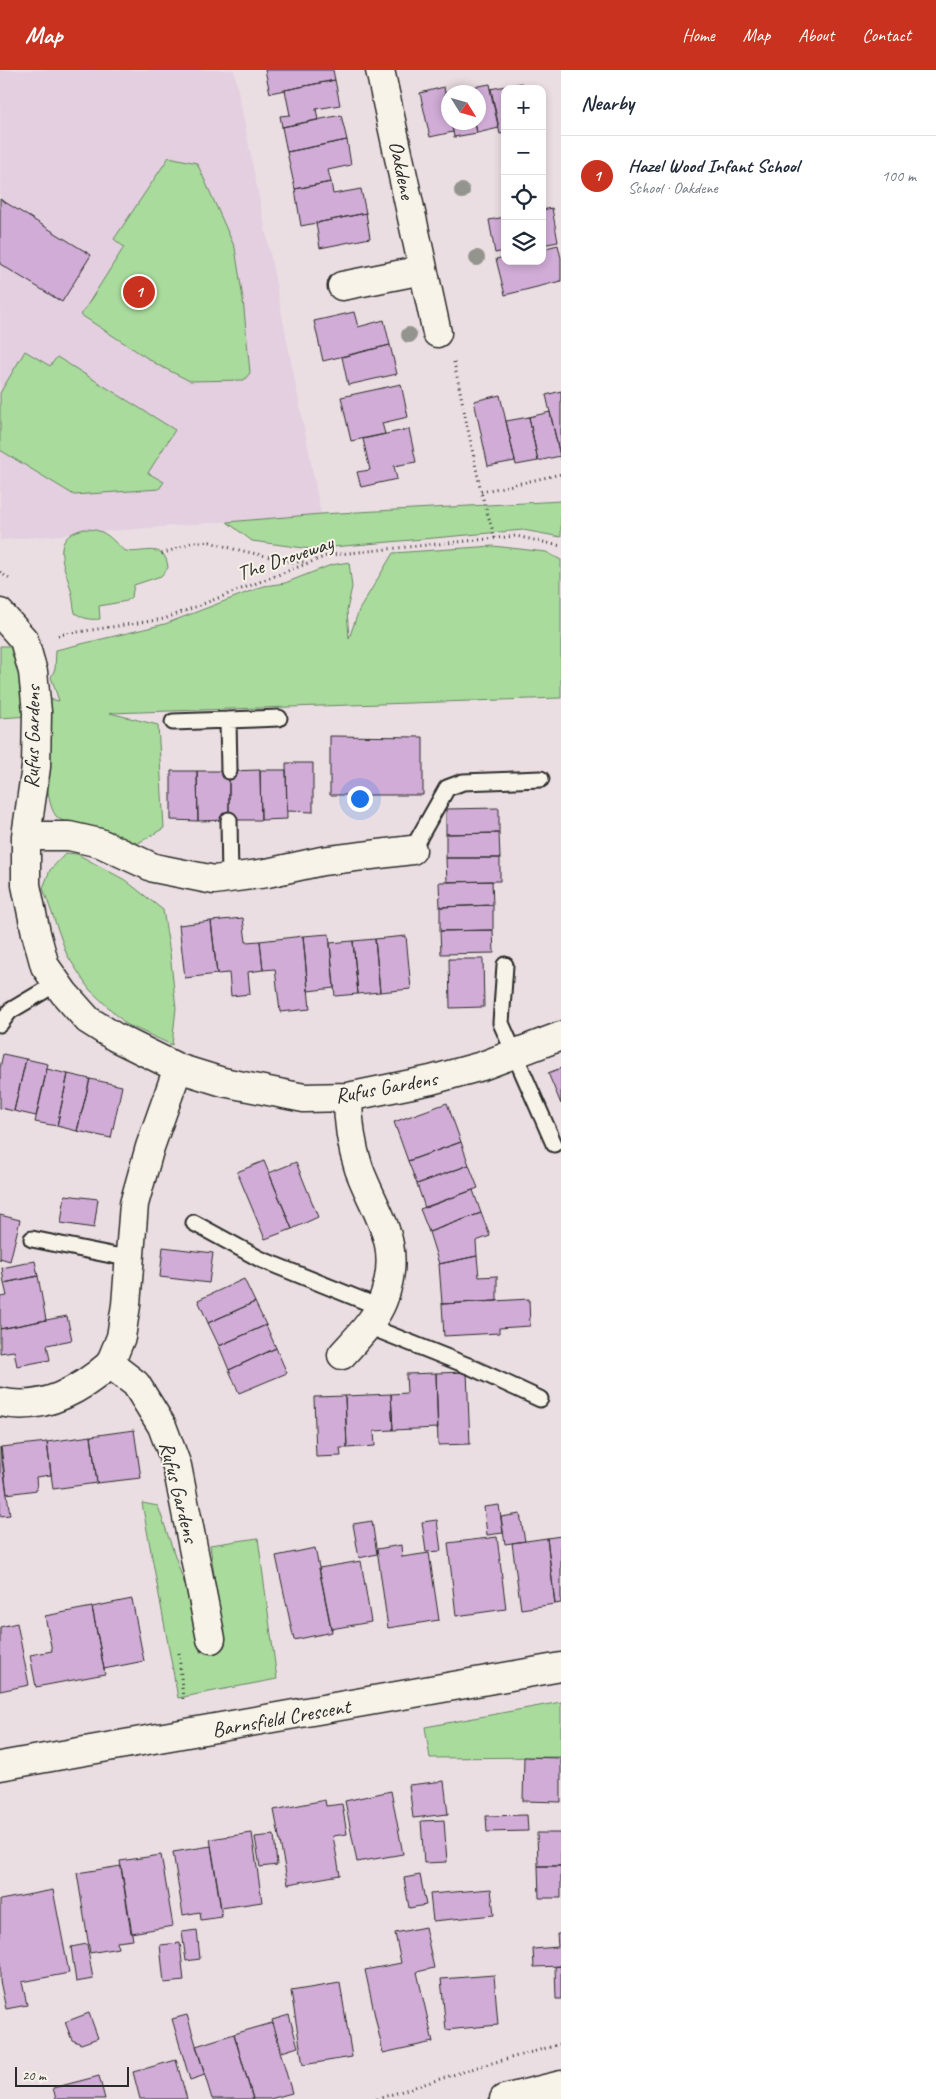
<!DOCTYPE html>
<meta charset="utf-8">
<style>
body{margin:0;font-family:Caveat,sans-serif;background:#f2f2f3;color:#1f2937}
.controls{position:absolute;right:15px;top:15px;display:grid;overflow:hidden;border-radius:10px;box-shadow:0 2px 8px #0003}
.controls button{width:45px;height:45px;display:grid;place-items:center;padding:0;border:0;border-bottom:1px solid #e0e1e3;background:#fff;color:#1f2937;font:25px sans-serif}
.compass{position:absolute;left:441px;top:15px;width:45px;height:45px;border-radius:50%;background:#fff;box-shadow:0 2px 8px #0003;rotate:127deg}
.scale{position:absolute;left:15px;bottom:12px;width:114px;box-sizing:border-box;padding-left:5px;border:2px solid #2b2b2b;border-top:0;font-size:14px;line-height:18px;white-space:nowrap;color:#2b2b2b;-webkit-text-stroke:4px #f7f3e8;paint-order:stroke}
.you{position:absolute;left:359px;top:728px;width:18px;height:18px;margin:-12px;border:4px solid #fff;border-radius:50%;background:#1a73e8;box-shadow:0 0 0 8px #1a73e833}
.badge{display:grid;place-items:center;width:32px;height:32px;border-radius:50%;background:#c8321e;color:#fff;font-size:16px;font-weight:700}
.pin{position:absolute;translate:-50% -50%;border:2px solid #fff;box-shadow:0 1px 5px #0006}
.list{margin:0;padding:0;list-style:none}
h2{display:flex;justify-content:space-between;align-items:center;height:65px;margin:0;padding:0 20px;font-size:21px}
h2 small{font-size:16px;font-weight:400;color:#747a83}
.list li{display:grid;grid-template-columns:32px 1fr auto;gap:15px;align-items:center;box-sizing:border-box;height:80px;padding:0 20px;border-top:1px solid #e0e1e3}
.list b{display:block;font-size:19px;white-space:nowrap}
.list p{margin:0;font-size:16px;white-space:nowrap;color:#747a83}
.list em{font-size:16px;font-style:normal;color:#747a83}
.icon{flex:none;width:28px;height:28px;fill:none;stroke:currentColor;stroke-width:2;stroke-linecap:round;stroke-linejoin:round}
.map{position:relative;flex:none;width:561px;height:2029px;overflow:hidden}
header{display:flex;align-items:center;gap:30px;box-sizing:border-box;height:70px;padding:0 25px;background:#c8321e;color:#fff}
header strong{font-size:24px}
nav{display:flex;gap:28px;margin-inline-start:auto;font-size:18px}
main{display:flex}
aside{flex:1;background:#fff}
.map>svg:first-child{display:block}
.built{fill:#e3cfdf}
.green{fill:#a8db9c;stroke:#6a8364}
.building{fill:#d0acd6;stroke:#2b2b2b}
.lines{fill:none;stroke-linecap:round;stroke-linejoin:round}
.lane-casing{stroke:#2b2b2b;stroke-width:19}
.street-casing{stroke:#2b2b2b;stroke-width:31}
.path{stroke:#2b2b2b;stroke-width:3;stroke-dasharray:1 4;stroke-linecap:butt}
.lane{stroke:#f7f3e8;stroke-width:15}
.street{stroke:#f7f3e8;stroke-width:28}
.tree{fill:#92948d}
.labels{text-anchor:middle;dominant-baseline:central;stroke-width:4;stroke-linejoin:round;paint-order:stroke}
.street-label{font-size:21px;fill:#2b2b2b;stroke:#f7f3e8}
</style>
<header>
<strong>Map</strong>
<nav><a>Home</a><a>Map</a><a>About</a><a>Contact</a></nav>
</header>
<main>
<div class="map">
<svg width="561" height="2029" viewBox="0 0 561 2029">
<rect width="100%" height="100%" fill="#ebdee3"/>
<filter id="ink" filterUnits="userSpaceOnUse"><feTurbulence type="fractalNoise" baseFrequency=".02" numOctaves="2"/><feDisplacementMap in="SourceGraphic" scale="10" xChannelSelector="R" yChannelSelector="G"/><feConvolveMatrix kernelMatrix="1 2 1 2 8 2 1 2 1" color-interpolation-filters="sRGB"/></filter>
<g filter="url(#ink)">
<!-- built -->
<path class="built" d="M 0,0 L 234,0 L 321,444 L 0,470 Z"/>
<!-- green -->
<path class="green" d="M 169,87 L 197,93 L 235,178 L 243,229 L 250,303 L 244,310 L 190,311 L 158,295 L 81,245 L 124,177 L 114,169 Z
M 25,281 L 50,296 L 57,287 L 175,360 L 148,403 L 164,412 L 159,419 L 74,425 L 0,380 L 0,323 Z
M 561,431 L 561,467 L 523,460 L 311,479 L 252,471 L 227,452 L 321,444 Z
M 84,459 C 98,459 105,462 115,472 C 118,474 121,479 124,480 C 137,487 166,468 168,498 L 161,506 L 134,515 L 132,526 L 127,531 L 99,536 L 100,549 C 90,550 84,549 75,543 C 73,535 73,527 71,520 C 65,497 48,467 84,459 Z
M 493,476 L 546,482 L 561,490 L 561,628 L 110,643 L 158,655 L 164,758 L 135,775 C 119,770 65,756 56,746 C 42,730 45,651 45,628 L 59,631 L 51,607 L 55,599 L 56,580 L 165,554 L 264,516 L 285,513 L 331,495 L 349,492 L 352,517 L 347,540 L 349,568 L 359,540 L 393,483 Z
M 0,576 L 18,576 L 30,646 L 0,648 Z
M 66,783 L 77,784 L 125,810 L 163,840 L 170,883 L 176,938 L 172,975 L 126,954 L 89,919 L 67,885 L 43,818 L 50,800 Z
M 142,1433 L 158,1436 L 187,1521 L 200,1582 L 224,1577 L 210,1475 L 258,1468 L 277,1609 L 178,1628 Z
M 561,1632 L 561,1687 L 430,1688 L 425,1657 Z"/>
<!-- building -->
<path class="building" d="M 265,0 L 333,0 L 335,10 L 270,23 Z
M 335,10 L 340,35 L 316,39 L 318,50 L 282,57 L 280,46 L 290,45 L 285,20 Z
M 522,13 L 529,19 L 505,19 L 505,63 L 500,64 L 490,19 Z
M 490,14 L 499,58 L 477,63 L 475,52 L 478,52 L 478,22 L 468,22 L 467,18 Z
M 444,17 L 448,41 L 448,52 L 451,52 L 453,62 L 430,67 L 420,23 Z
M 467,18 L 468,22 L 448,22 L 448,41 L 445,23 Z
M 341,45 L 347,70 L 287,82 L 282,57 Z
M 451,52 L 475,52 L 477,63 L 454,67 Z
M 347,70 L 351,95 L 328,100 L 331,112 L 295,119 L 287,82 Z
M 331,112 L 333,124 L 361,119 L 366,143 L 301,156 L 295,119 Z
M 0,129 L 91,185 L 62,232 L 0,194 Z
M 552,138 L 558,172 L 542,175 L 542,140 Z
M 366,143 L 370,168 L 320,178 L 316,153 Z
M 505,147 L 505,181 L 495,183 L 489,150 Z
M 558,175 L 561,188 L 561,211 L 505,225 L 496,189 L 505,187 L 505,191 L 542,191 L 542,179 Z
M 354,242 L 358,257 L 384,250 L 390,275 L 323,291 L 314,251 Z
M 390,275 L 397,304 L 348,315 L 342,287 Z
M 401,314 L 408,347 L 382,353 L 385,364 L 351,371 L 341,327 Z
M 561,321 L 561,390 L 546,325 Z
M 500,325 L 515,391 L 488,396 L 474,331 Z
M 550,342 L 560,386 L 538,391 L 529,347 Z
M 529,347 L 538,391 L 516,395 L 506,351 Z
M 409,359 L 416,392 L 394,396 L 397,409 L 361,417 L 357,402 L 370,400 L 363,369 Z
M 330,666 L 423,667 L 423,725 L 330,725 Z
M 286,693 L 313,693 L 313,742 L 287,741 Z
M 260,700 L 286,700 L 287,749 L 261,750 Z
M 260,700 L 261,750 L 229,750 L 229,701 Z
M 171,701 L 197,701 L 198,751 L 171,750 Z
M 197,701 L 229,701 L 229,750 L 198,751 Z
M 499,738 L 499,763 L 446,764 L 446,739 Z
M 499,763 L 500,788 L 446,788 L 446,764 Z
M 446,788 L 500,788 L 500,811 L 447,812 Z
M 492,811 L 493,835 L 440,837 L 439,812 Z
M 493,835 L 493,860 L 440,861 L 440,837 Z
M 243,848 L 246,872 L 260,871 L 263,900 L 248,902 L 250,924 L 231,926 L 229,903 L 217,904 L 211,851 Z
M 211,851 L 217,904 L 185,908 L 179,855 Z
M 493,860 L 494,883 L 441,884 L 440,861 Z
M 329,864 L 334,918 L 308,921 L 303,866 Z
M 303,866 L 310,939 L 280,942 L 275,899 L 263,900 L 260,871 Z
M 406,866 L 411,919 L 380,922 L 375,869 Z
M 375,869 L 380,922 L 358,924 L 353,871 Z
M 353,871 L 358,924 L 335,926 L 330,873 Z
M 449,889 L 483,889 L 484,937 L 450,938 Z
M 3,984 L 26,989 L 14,1041 L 0,1038 L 0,998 Z
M 26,989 L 48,994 L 36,1046 L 14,1041 Z
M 561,998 L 561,1034 L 548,1003 Z
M 47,999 L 68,1004 L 57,1056 L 35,1052 Z
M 68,1004 L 90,1009 L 77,1061 L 57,1056 Z
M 90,1009 L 122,1016 L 111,1068 L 77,1061 Z
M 447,1033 L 461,1072 L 408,1091 L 394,1052 Z
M 461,1072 L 469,1095 L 417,1114 L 408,1091 Z
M 264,1091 L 292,1159 L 265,1169 L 237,1102 Z
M 296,1092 L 318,1147 L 292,1159 L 269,1103 Z
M 469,1095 L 478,1118 L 425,1138 L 417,1114 Z
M 473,1120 L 481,1143 L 429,1162 L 420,1139 Z
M 65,1125 L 98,1129 L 94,1158 L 61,1153 Z
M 481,1143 L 490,1166 L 476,1171 L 477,1186 L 439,1194 L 429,1162 Z
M 0,1145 L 20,1150 L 10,1191 L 0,1188 L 0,1190 Z
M 163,1177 L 213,1183 L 209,1213 L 160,1207 Z
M 477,1186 L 479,1207 L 497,1206 L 497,1231 L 442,1234 L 439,1194 Z
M 35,1191 L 38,1206 L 4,1213 L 2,1198 Z
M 38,1206 L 46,1250 L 0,1259 L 0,1227 L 7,1226 L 4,1213 Z
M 244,1209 L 255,1232 L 208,1253 L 198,1230 Z
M 529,1229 L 530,1256 L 499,1258 L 499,1263 L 444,1266 L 442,1234 Z
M 255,1232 L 266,1255 L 219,1276 L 208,1253 Z
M 67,1246 L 72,1270 L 47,1275 L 50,1290 L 17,1296 L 14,1281 L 0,1283 L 0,1259 Z
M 266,1255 L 276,1278 L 229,1300 L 219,1276 Z
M 276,1278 L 287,1303 L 239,1323 L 229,1300 Z
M 467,1302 L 470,1374 L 438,1375 L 436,1303 Z
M 436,1303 L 438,1358 L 393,1360 L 391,1324 L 407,1323 L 406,1304 Z
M 391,1324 L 393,1360 L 374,1361 L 375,1376 L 347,1378 L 345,1326 Z
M 345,1326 L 347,1378 L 340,1378 L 341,1386 L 316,1387 L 314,1327 Z
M 134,1360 L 141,1408 L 97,1413 L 91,1366 Z
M 91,1366 L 97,1413 L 53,1419 L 47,1372 Z
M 47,1372 L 51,1405 L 36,1407 L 37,1420 L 7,1424 L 1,1377 Z
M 0,1377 L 10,1445 L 0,1446 Z
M 499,1435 L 503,1463 L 487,1465 L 484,1437 Z
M 520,1444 L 525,1471 L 505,1474 L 501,1447 Z
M 437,1450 L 441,1481 L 426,1482 L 422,1452 Z
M 372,1451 L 377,1484 L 359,1488 L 353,1454 Z
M 561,1466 L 561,1533 L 555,1534 L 547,1468 Z
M 497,1467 L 506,1539 L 456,1546 L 448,1473 Z
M 547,1468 L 555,1534 L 521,1539 L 512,1473 Z
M 401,1475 L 402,1487 L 429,1483 L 439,1550 L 388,1558 L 377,1479 Z
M 315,1478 L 332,1562 L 294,1570 L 276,1486 Z
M 361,1491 L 371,1552 L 331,1559 L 319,1498 Z
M 132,1529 L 144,1591 L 104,1599 L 92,1537 Z
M 92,1537 L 105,1604 L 36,1617 L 30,1585 L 52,1581 L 45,1546 Z
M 17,1553 L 29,1615 L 0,1621 L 0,1557 Z
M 524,1687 L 561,1688 L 561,1732 L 523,1731 Z
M 444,1711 L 448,1744 L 413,1748 L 409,1715 Z
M 391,1721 L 403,1784 L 357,1792 L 345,1731 Z
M 325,1730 L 326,1736 L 342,1734 L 347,1764 L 333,1766 L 340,1805 L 288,1814 L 274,1740 Z
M 527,1745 L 528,1761 L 487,1762 L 486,1746 Z
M 444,1750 L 447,1792 L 424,1793 L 421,1751 Z
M 252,1763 L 262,1832 L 221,1838 L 210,1769 Z
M 537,1763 L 561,1763 L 561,1796 L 538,1796 Z
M 274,1765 L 277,1795 L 260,1797 L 255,1767 Z
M 211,1776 L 222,1847 L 201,1850 L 200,1842 L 183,1845 L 173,1782 Z
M 161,1785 L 173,1856 L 131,1863 L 120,1791 Z
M 121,1796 L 133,1870 L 117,1872 L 118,1878 L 90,1883 L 77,1803 Z
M 538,1796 L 561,1796 L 561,1828 L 539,1828 Z
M 420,1805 L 426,1835 L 409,1838 L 404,1808 Z
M 491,1819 L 494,1845 L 433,1851 L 430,1824 Z
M 53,1820 L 69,1903 L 22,1912 L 27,1935 L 6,1939 L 0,1911 L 0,1830 Z
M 425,1857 L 434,1898 L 417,1902 L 433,1972 L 383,1983 L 365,1900 L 401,1893 L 395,1863 Z
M 197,1860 L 200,1889 L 186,1891 L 182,1862 Z
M 557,1864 L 561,1864 L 561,1896 L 534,1897 L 533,1879 L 558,1877 Z
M 180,1873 L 184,1911 L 164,1913 L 160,1875 Z
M 87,1874 L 93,1909 L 76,1912 L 71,1877 Z
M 561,1896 L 561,1929 L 556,1929 L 555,1897 Z
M 494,1905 L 498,1955 L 446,1960 L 441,1909 Z
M 340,1913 L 352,1987 L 303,1995 L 291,1921 Z
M 89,1943 L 98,1968 L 81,1974 L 72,1970 L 65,1952 Z
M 187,1945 L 205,2005 L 190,2010 L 172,1949 Z
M 289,1945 L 298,1977 L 282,1982 L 272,1950 Z
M 272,1953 L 292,2023 L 270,2029 L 253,2029 L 234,1964 Z
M 234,1964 L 253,2029 L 212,2029 L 196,1976 Z
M 176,1990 L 187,2029 L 140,2029 L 133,2002 Z
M 99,2006 L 105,2029 L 56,2029 L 53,2018 Z"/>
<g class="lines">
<!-- lane casing -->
<g class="lane-casing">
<path id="lane" d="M 228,650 L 279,648
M 173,652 L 228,650 L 229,701
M 229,750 L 230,808
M 412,780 L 447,718 L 463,712 L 541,709
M 505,895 L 501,953 L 554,1074
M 0,954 L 10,941 L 57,913
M 194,1153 L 260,1189 L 379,1237
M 32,1169 L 131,1189
M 368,1256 L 471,1297 L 540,1329"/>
</g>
<!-- street casing -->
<g class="street-casing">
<path id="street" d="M 380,0 L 437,263
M 342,216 L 423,200
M 0,543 L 24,570 L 33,602 L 37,642 L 36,697 L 26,766 L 26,815 L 36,863 L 45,896 L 64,923 L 88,950 L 115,967 L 178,998 L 223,1012 L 304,1028 L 348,1027 L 431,1010 L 482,996 L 561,966
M 26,766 L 69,766 L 100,773 L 154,798 L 214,810 L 267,803 L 322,791 L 412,780
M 178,998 L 150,1077 L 134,1134 L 126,1235 L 121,1267 L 110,1294 L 136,1314 L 162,1356 L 177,1396 L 211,1569
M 342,1285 C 357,1268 375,1251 383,1230 C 404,1174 377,1147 359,1099 C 351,1075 348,1051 348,1027
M 0,1332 C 42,1342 79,1321 110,1294
M 0,1696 L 561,1597
M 504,2029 L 561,2015"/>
</g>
<!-- path -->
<path class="path" d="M 454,292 L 481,422 L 495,468
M 481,422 L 561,404
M 162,484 L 193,472 L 210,472 L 234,479 L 293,492 L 306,492
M 0,502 L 9,509
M 58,565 L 164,549 L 329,485 L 516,466 L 561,476
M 179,1583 L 183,1629
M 377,2029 L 481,1996 L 561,1974"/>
<!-- lane -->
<use href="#lane" class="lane"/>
<!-- street -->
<use href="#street" class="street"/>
</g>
<!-- trees -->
<g class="tree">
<circle cx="462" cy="121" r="8"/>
<circle cx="477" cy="188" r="8"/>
<circle cx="409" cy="265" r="8"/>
</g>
</g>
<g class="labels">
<!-- street labels -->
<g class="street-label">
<text transform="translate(402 100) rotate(78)">Oakdene</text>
<text transform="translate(285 488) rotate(-19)">The Droveway</text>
<text transform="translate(32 667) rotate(-89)">Rufus Gardens</text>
<text transform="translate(386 1017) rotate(-10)">Rufus Gardens</text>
<text transform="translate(179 1422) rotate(76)">Rufus Gardens</text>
<text transform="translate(281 1648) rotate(-10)">Barnsfield Crescent</text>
</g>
</g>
</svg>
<div class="controls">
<button>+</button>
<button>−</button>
<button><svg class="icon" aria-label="locate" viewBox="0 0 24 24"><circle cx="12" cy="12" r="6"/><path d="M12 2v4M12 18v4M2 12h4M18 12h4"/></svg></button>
<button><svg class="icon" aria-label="layers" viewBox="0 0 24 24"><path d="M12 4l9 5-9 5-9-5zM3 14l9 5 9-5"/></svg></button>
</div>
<svg class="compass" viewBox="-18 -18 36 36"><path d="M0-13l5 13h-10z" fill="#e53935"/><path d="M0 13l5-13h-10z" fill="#747a83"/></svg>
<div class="scale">20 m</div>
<div class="you"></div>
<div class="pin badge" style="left:139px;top:222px">1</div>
</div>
<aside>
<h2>Nearby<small></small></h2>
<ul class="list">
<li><span class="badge">1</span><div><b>Hazel Wood Infant School</b><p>School · Oakdene</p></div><em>100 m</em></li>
</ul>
</aside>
</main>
